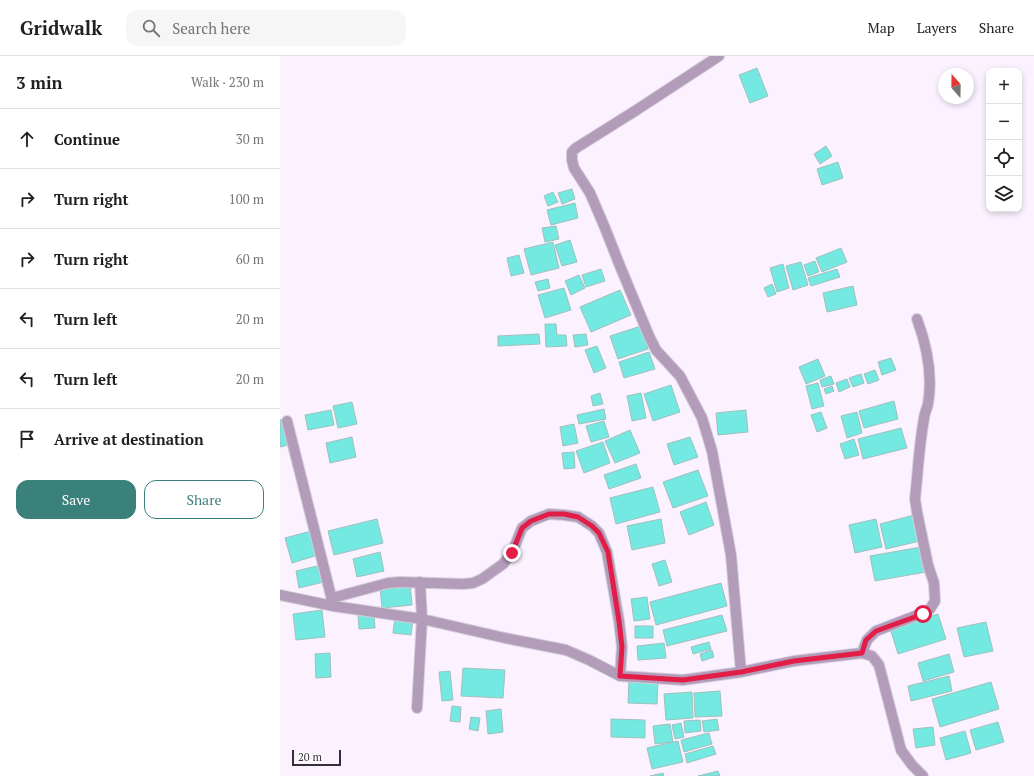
<!DOCTYPE html>
<meta charset="utf-8">
<style>
body{margin:0;font-family:"PT Serif",serif;background:#f6f6f6;color:#202124}
.controls{position:absolute;right:12px;top:12px;display:grid;overflow:hidden;border-radius:8px;box-shadow:0 2px 6px #0003}
.controls button{width:36px;height:36px;display:grid;place-items:center;padding:0;border:0;border-bottom:1px solid #e0e0e0;background:#fff;color:#202124;font:20px sans-serif}
.compass{position:absolute;left:658px;top:12px;width:36px;height:36px;border-radius:50%;background:#fff;box-shadow:0 2px 6px #0003;rotate:340deg}
.scale{position:absolute;left:12px;bottom:10px;width:49px;box-sizing:border-box;padding-left:4px;border:2px solid #352f38;border-top:0;font-size:11px;line-height:14px;white-space:nowrap;color:#352f38;-webkit-text-stroke:3px #fff;paint-order:stroke}
.stop{position:absolute;width:12px;height:12px;margin:-9px;border:3px solid #e11d48;border-radius:50%;background:#fff}
.stop.end{background:#e11d48;border-color:#fff;box-shadow:0 1px 4px #0008}
.list{margin:0;padding:0;list-style:none}
h2{display:flex;justify-content:space-between;align-items:center;height:52px;margin:0;padding:0 16px;font-size:17px}
h2 small{font-size:13px;font-weight:400;color:#757577}
.list li{display:grid;grid-template-columns:26px 1fr auto;gap:12px;align-items:center;box-sizing:border-box;height:60px;padding:0 16px;border-top:1px solid #e0e0e0}
.list b{display:block;font-size:15px;white-space:nowrap}
.list em{font-size:13px;font-style:normal;color:#757577}
.actions{display:flex;gap:8px;padding:12px 16px}
.actions a{flex:1;padding:9px 0;border:1px solid #3a817c;border-radius:12px;text-align:center;font-size:14px;color:#3a817c}
.actions .main{background:#3a817c;color:#fff}
.icon{flex:none;width:22px;height:22px;fill:none;stroke:currentColor;stroke-width:2;stroke-linecap:round;stroke-linejoin:round}
.map{position:relative;flex:none;width:754px;height:720px;overflow:hidden}
header{display:flex;align-items:center;gap:24px;box-sizing:border-box;height:56px;padding:0 20px;background:#fff;border-bottom:1px solid #e0e0e0}
header strong{font-size:19px}
nav{display:flex;gap:22px;margin-inline-start:auto;font-size:14px}
.search{width:280px;height:36px;background:#f6f6f6;display:flex;align-items:center;gap:10px;box-sizing:border-box;padding:0 14px;border-radius:12px;color:#757577;font-size:15px}
main{display:flex}
aside{flex:1;background:#fff}
.map>svg:first-child{display:block}
.building{fill:#73e9e1;stroke:#a0c0bd}
.lines{fill:none;stroke-linecap:round;stroke-linejoin:round}
.street-casing{stroke:#d7cedb;stroke-width:12}
.street{stroke:#b29cb9;stroke-width:10}
.route{stroke:#e11d48;stroke-width:5}
</style>
<header>
<strong>Gridwalk</strong>
<div class="search"><svg class="icon" aria-label="search" viewBox="0 0 24 24"><circle cx="10" cy="10" r="6"/><path d="M15 15l6 6"/></svg>Search here</div>
<nav><a>Map</a><a>Layers</a><a>Share</a></nav>
</header>
<main>
<aside>
<h2>3 min<small>Walk · 230 m</small></h2>
<ul class="list">
<li><svg class="icon" aria-label="ahead" viewBox="0 0 24 24"><path d="M12 20V5M6 11l6-6 6 6"/></svg><div><b>Continue</b></div><em>30 m</em></li>
<li><svg class="icon" aria-label="right" viewBox="0 0 24 24"><path d="M7 20v-9h11M14 6l5 5-5 5"/></svg><div><b>Turn right</b></div><em>100 m</em></li>
<li><svg class="icon" aria-label="right" viewBox="0 0 24 24"><path d="M7 20v-9h11M14 6l5 5-5 5"/></svg><div><b>Turn right</b></div><em>60 m</em></li>
<li><svg class="icon" aria-label="left" viewBox="0 0 24 24"><path d="M17 20v-9H6M10 6l-5 5 5 5"/></svg><div><b>Turn left</b></div><em>20 m</em></li>
<li><svg class="icon" aria-label="left" viewBox="0 0 24 24"><path d="M17 20v-9H6M10 6l-5 5 5 5"/></svg><div><b>Turn left</b></div><em>20 m</em></li>
<li><svg class="icon" aria-label="arrive" viewBox="0 0 24 24"><path d="M6 21V4h12l-3 4 3 4H6"/></svg><div><b>Arrive at destination</b></div></li>
</ul>
<div class="actions"><a class="main">Save</a><a>Share</a></div>
</aside>
<div class="map">
<svg width="754" height="720" viewBox="0 0 754 720">
<rect width="100%" height="100%" fill="#fbf1ff"/>
<!-- building -->
<path class="building" d="M 477,12 L 488,40 L 470,47 L 459,19 Z
M 546,90 L 552,100 L 540,108 L 534,98 Z
M 558,106 L 563,122 L 542,129 L 537,113 Z
M 292,133 L 295,143 L 282,148 L 278,137 Z
M 273,136 L 278,146 L 268,150 L 264,140 Z
M 295,147 L 298,162 L 271,169 L 267,154 Z
M 276,170 L 279,183 L 265,186 L 262,172 Z
M 290,184 L 297,206 L 282,210 L 275,189 Z
M 273,186 L 279,212 L 251,219 L 244,193 Z
M 561,192 L 567,206 L 542,216 L 536,202 Z
M 239,199 L 244,217 L 231,220 L 227,202 Z
M 535,205 L 539,216 L 528,220 L 524,209 Z
M 521,206 L 528,229 L 513,234 L 506,210 Z
M 503,208 L 509,232 L 497,236 L 490,212 Z
M 321,213 L 325,225 L 306,231 L 302,219 Z
M 557,213 L 560,221 L 531,230 L 528,222 Z
M 299,219 L 305,232 L 291,239 L 285,225 Z
M 268,223 L 270,232 L 258,235 L 255,226 Z
M 492,228 L 496,238 L 488,241 L 484,232 Z
M 573,230 L 577,249 L 547,256 L 543,237 Z
M 284,232 L 291,254 L 265,262 L 258,239 Z
M 340,234 L 351,259 L 311,276 L 300,251 Z
M 265,268 L 276,268 L 277,279 L 286,279 L 287,290 L 266,291 Z
M 361,270 L 368,293 L 338,303 L 330,280 Z
M 259,278 L 260,288 L 218,290 L 218,280 Z
M 306,278 L 308,289 L 295,291 L 293,279 Z
M 317,290 L 326,312 L 314,317 L 305,294 Z
M 369,296 L 375,313 L 344,322 L 339,306 Z
M 611,302 L 616,314 L 602,319 L 598,306 Z
M 538,303 L 545,320 L 526,328 L 519,311 Z
M 595,314 L 599,324 L 588,328 L 584,318 Z
M 581,318 L 584,327 L 573,331 L 569,322 Z
M 551,320 L 554,328 L 542,331 L 540,324 Z
M 567,323 L 570,331 L 559,336 L 556,327 Z
M 538,327 L 544,350 L 532,353 L 526,330 Z
M 391,329 L 400,356 L 373,365 L 364,338 Z
M 552,330 L 554,335 L 546,338 L 544,333 Z
M 320,337 L 323,348 L 313,350 L 311,340 Z
M 361,337 L 366,362 L 352,365 L 347,340 Z
M 614,345 L 618,363 L 584,372 L 579,355 Z
M 72,346 L 77,368 L 58,372 L 53,350 Z
M 324,353 L 326,363 L 299,368 L 297,359 Z
M 51,354 L 54,369 L 28,374 L 25,359 Z
M 466,354 L 468,376 L 438,379 L 436,357 Z
M 541,356 L 547,372 L 537,376 L 531,359 Z
M 577,356 L 582,377 L 567,382 L 561,360 Z
M 5,363 L 12,388 L 0,391 L 0,364 Z
M 324,365 L 329,381 L 311,386 L 306,370 Z
M 294,368 L 298,387 L 283,390 L 280,371 Z
M 621,372 L 627,392 L 583,403 L 578,383 Z
M 350,374 L 360,397 L 335,407 L 325,385 Z
M 72,381 L 76,401 L 50,407 L 46,387 Z
M 410,381 L 418,401 L 394,409 L 387,388 Z
M 574,383 L 579,399 L 565,403 L 560,388 Z
M 323,386 L 330,407 L 304,417 L 296,395 Z
M 294,396 L 295,412 L 284,413 L 282,397 Z
M 356,408 L 361,422 L 329,433 L 324,419 Z
M 418,414 L 428,440 L 393,452 L 383,426 Z
M 373,431 L 380,456 L 336,468 L 330,442 Z
M 426,446 L 434,469 L 409,479 L 400,456 Z
M 634,459 L 640,485 L 606,493 L 600,468 Z
M 97,463 L 103,487 L 54,499 L 48,475 Z
M 381,463 L 385,487 L 352,494 L 347,470 Z
M 596,463 L 602,491 L 575,497 L 569,469 Z
M 31,475 L 38,499 L 12,507 L 5,482 Z
M 641,491 L 646,516 L 595,525 L 590,500 Z
M 100,496 L 104,515 L 77,521 L 73,503 Z
M 385,504 L 392,526 L 379,530 L 372,508 Z
M 41,509 L 44,526 L 19,532 L 16,515 Z
M 130,527 L 132,549 L 102,552 L 100,531 Z
M 441,527 L 447,550 L 376,569 L 370,546 Z
M 367,541 L 370,563 L 354,565 L 351,543 Z
M 42,554 L 45,581 L 16,584 L 13,558 Z
M 94,557 L 95,572 L 79,573 L 78,558 Z
M 658,558 L 666,583 L 618,598 L 610,572 Z
M 442,559 L 447,575 L 387,590 L 383,574 Z
M 115,561 L 133,563 L 131,579 L 113,577 Z
M 706,566 L 713,595 L 684,601 L 677,572 Z
M 355,570 L 373,570 L 373,582 L 355,582 Z
M 429,586 L 431,593 L 413,598 L 411,591 Z
M 384,587 L 386,602 L 358,604 L 357,590 Z
M 432,594 L 434,601 L 422,605 L 420,598 Z
M 50,597 L 51,621 L 36,622 L 35,598 Z
M 669,598 L 674,616 L 643,625 L 638,607 Z
M 183,612 L 225,614 L 223,642 L 181,640 Z
M 170,615 L 173,644 L 162,645 L 159,616 Z
M 669,620 L 672,635 L 631,645 L 628,630 Z
M 349,623 L 378,624 L 377,648 L 348,647 Z
M 711,626 L 719,653 L 660,671 L 652,643 Z
M 440,635 L 442,660 L 415,661 L 414,637 Z
M 412,636 L 413,662 L 386,664 L 384,638 Z
M 172,650 L 181,651 L 180,666 L 170,665 Z
M 221,653 L 223,676 L 208,678 L 206,655 Z
M 191,661 L 200,662 L 198,675 L 189,673 Z
M 331,663 L 365,664 L 365,682 L 331,681 Z
M 437,663 L 439,674 L 424,676 L 422,665 Z
M 420,664 L 421,675 L 405,677 L 404,665 Z
M 718,666 L 724,686 L 696,694 L 690,674 Z
M 401,667 L 404,681 L 395,683 L 392,669 Z
M 390,668 L 393,686 L 375,688 L 373,670 Z
M 653,671 L 655,689 L 636,692 L 633,673 Z
M 685,675 L 691,697 L 666,704 L 660,682 Z
M 429,677 L 432,688 L 404,696 L 401,684 Z
M 398,685 L 403,706 L 372,713 L 367,692 Z
M 433,690 L 436,698 L 407,707 L 405,698 Z
M 438,715 L 440,720 L 418,720 Z
M 383,717 L 384,720 L 370,720 Z"/>
<g class="lines">
<!-- street casing -->
<g class="street-casing">
<path id="street" d="M 439,0 L 355,55 L 296,92 L 292,96 L 292,104 L 294,112 L 310,137 L 325,172 L 340,210 L 369,280 L 376,294 L 400,320 L 422,362 L 432,395 L 451,499 L 461,616
M 7,365 L 53,548
M 0,539 L 53,550 L 142,563 L 225,582 L 286,594 L 309,604 L 340,620 L 403,624 L 461,616 L 514,605 L 582,597 L 592,600 L 599,609 L 621,694 L 632,709 L 643,720
M 52,542 L 108,527 L 120,526 L 183,528 L 193,527 L 202,523 L 223,508 L 232,497 L 242,472 L 251,465 L 269,458 L 284,459 L 298,461 L 312,470 L 319,477 L 327,496 L 339,565 L 342,591 L 340,620
M 582,597 L 587,584 L 596,575 L 643,557 L 650,553 L 655,545 L 654,527 L 648,509 L 637,456 L 635,443 C 638,416 639,389 644,363 C 644,358 647,353 648,348 C 653,319 647,290 637,263
M 137,652 L 142,563 L 140,526"/>
</g>
<!-- street -->
<use href="#street" class="street"/>
</g>
<g class="lines">
<!-- route -->
<path class="route" d="M 232,497 L 242,472 L 251,465 L 269,458 L 284,458 L 298,461 L 312,470 L 319,477 L 328,496 L 339,565 L 342,591 L 340,620 L 403,624 L 461,616 L 514,605 L 582,597 L 586,584 L 596,575 L 643,558"/>
</g>
</svg>
<div class="controls">
<button>+</button>
<button>−</button>
<button><svg class="icon" aria-label="locate" viewBox="0 0 24 24"><circle cx="12" cy="12" r="6"/><path d="M12 2v4M12 18v4M2 12h4M18 12h4"/></svg></button>
<button><svg class="icon" aria-label="layers" viewBox="0 0 24 24"><path d="M12 4l9 5-9 5-9-5zM3 14l9 5 9-5"/></svg></button>
</div>
<svg class="compass" viewBox="-18 -18 36 36"><path d="M0-13l5 13h-10z" fill="#e53935"/><path d="M0 13l5-13h-10z" fill="#757577"/></svg>
<div class="scale">20 m</div>
<div class="stop" style="left:643px;top:558px"></div>
<div class="stop end" style="left:232px;top:497px"></div>
</div>
</main>
